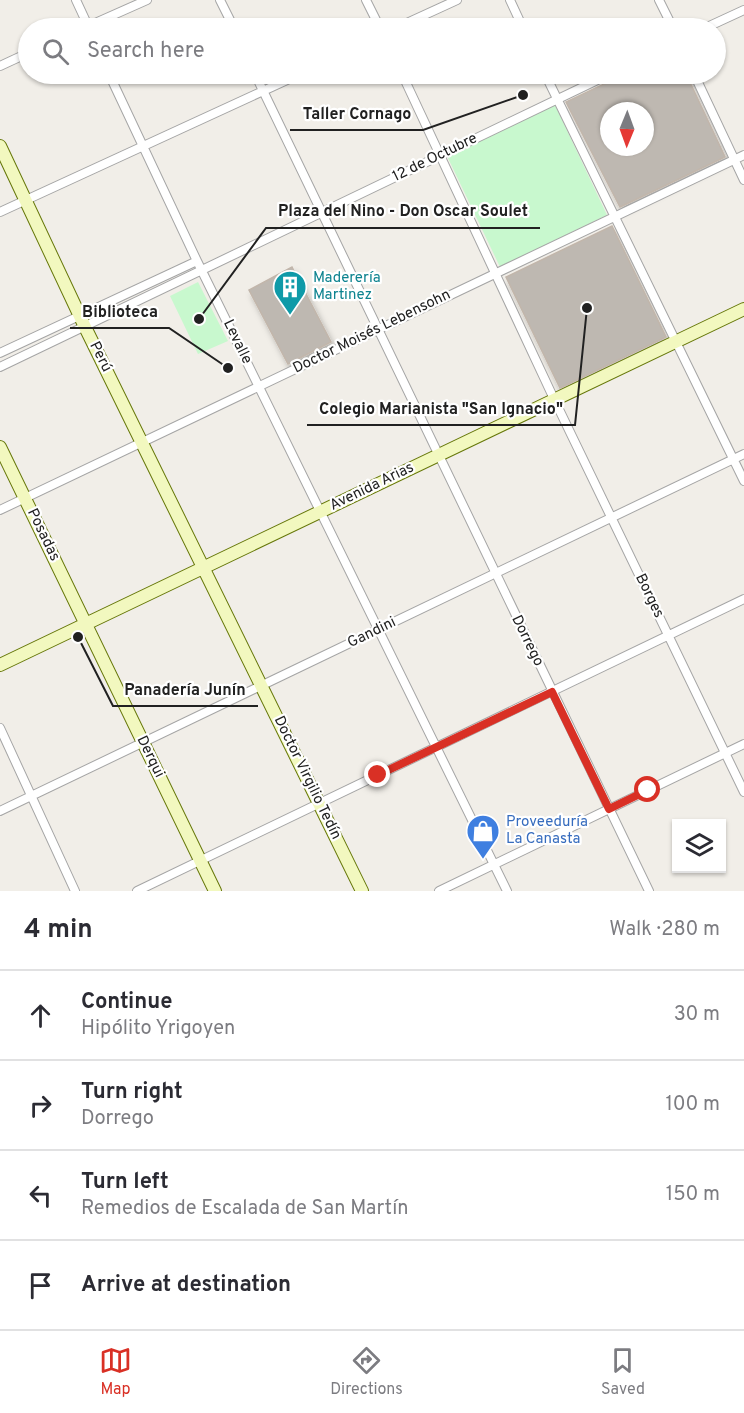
<!DOCTYPE html>
<meta charset="utf-8">
<style>
body{margin:0;font-family:Overpass,sans-serif;background:#f2f2f3;color:#2b2b33}
.controls{position:absolute;right:18px;bottom:18px;display:grid;overflow:hidden;border-radius:0px;box-shadow:0 2px 4px #0004}
.controls button{width:54px;height:54px;display:grid;place-items:center;padding:0;border:0;border-bottom:2px solid #e1e1e2;background:#fff;color:#2b2b33;font:30px sans-serif}
.compass{position:absolute;left:600px;top:102px;width:54px;height:54px;border-radius:50%;background:#fff;box-shadow:0 2px 4px #0004;rotate:181deg}
.stop{position:absolute;width:18px;height:18px;margin:-14px;border:4px solid #d93025;border-radius:50%;background:#fff}
.stop.end{background:#d93025;border-color:#fff;box-shadow:0 2px 6px #0008}
.list{margin:0;padding:0;list-style:none}
h2{display:flex;justify-content:space-between;align-items:center;height:78px;margin:0;padding:0 24px;font-size:26px}
h2 small{font-size:20px;font-weight:400;color:#7c7c81}
.list li{display:grid;grid-template-columns:39px 1fr auto;gap:18px;align-items:center;box-sizing:border-box;height:90px;padding:0 24px;border-top:2px solid #e1e1e2}
.list b{display:block;font-size:22px;white-space:nowrap}
.list p{margin:0;font-size:20px;white-space:nowrap;color:#7c7c81}
.list em{font-size:20px;font-style:normal;color:#7c7c81}
.icon{flex:none;width:33px;height:33px;fill:none;stroke:currentColor;stroke-width:2;stroke-linecap:round;stroke-linejoin:round}
.map{position:relative;flex:none;width:744px;height:891px;overflow:hidden}
.search{position:absolute;background:#fff;box-shadow:0 2px 4px #0004;left:18px;right:18px;top:18px;height:66px;display:flex;align-items:center;gap:15px;box-sizing:border-box;padding:0 21px;border-radius:33px;color:#7c7c81;font-size:22px}
.sheet{height:438px;background:#fff}
nav{display:flex;justify-content:space-around;align-items:center;box-sizing:border-box;height:84px;border-top:2px solid #e1e1e2;background:#fff;font-size:16px;color:#7c7c81}
nav a{display:grid;justify-items:center;gap:3px}
nav .on{color:#d93025}
.map>svg:first-child{display:block}
.park{fill:#c8f8ce}
.building{fill:#beb8b1;stroke:#c2b6ab;stroke-width:1.5;fill-rule:evenodd;filter:url(#shadow)}
.lines{fill:none;stroke-linecap:round;stroke-linejoin:round}
.street-casing{stroke:#a5a5a5;stroke-width:10}
.secondary-casing{stroke:#667709;stroke-width:14}
.street{stroke:#fff;stroke-width:8}
.secondary{stroke:#f2f8bf;stroke-width:12}
.route{stroke:#d93025;stroke-width:8}
.labels{text-anchor:middle;dominant-baseline:central;stroke-width:4.5;stroke-linejoin:round;paint-order:stroke}
.street-label{font-size:15px;fill:#212121;stroke:#fff}
.culture-label{font-size:15px;fill:#0d838f;stroke:#fff;text-anchor:start}
.shop-label{font-size:15px;fill:#366cbe;stroke:#fff;text-anchor:start}
.leader{fill:none;stroke:#212121;stroke-width:2}
.callout-dot{fill:#212121;stroke:#fff;stroke-width:2}
.callout-label{font-size:16px;text-anchor:middle;font-weight:bold;fill:#212121;stroke:#fff;stroke-width:4.5;stroke-linejoin:round;paint-order:stroke}
</style>
<div class="map">
<svg width="744" height="891" viewBox="0 0 744 891">
<defs>
<filter id="shadow"><feDropShadow dx="3" dy="5" stdDeviation="3" flood-color="#0004"/></filter>
</defs>
<rect width="100%" height="100%" fill="#f1eee8"/>
<!-- park -->
<path class="park" d="M 555,105 L 607,215 L 500,267 L 447,156 Z
M 198,282 L 228,341 L 198,354 L 170,296 Z"/>
<!-- building -->
<path class="building" d="M 625,74 L 686,74 L 725,157 L 620,207 L 566,102 ZM 609,111 L 645,111 L 645,147 L 609,147 Z
M 612,226 L 666,337 L 560,388 L 506,277 Z
M 292,267 L 331,342 L 288,364 L 249,290 Z"/>
<g class="lines">
<!-- street casing -->
<g class="street-casing">
<path id="street" d="M 76,0 L 89,28
M 220,0 L 234,28
M 366,0 L 380,28
M 510,0 L 523,28
M 659,0 L 673,28
M 84,28 L 147,0
M 396,28 L 457,0
M 705,28 L 744,10
M 0,66 L 28,53
M 109,74 L 197,261 L 507,891
M 255,74 L 649,891
M 402,74 L 554,399 L 744,792
M 545,74 L 744,481
M 694,74 L 744,180
M 0,212 L 300,74
M 0,353 L 197,261
M 0,367 L 610,74
M 0,510 L 744,155
M 0,728 L 75,891
M 0,811 L 744,454
M 137,891 L 744,599
M 439,891 L 744,744"/>
</g>
<!-- secondary casing -->
<g class="secondary-casing">
<path id="secondary" d="M 0,146 L 85,327 L 362,891
M 0,447 L 215,891
M 0,665 L 744,309"/>
</g>
<!-- street -->
<use href="#street" class="street"/>
<!-- secondary -->
<use href="#secondary" class="secondary"/>
</g>
<g class="lines">
<!-- route -->
<path class="route" d="M 378,775 L 552,692 L 609,809 L 648,790"/>
</g>
<!-- icons -->
<defs>
<g id="building-pin" transform="scale(1.725)"><path d="M0 17L-7.5 6A9.5 9.5 0 1 1 7.5 6Z" fill="#0f9aa8" stroke="#fff"/><path d="M-4-6H4V6H1V3H-1V6H-4ZM-2.5-4.3h1.7v1.8h-1.7ZM.8-4.3h1.7v1.8H.8ZM-2.5-1h1.7V.8h-1.7ZM.8-1h1.7V.8H.8Z" fill="#fff"/></g>
<g id="shop-pin" transform="scale(1.725)"><path d="M0 17L-7.5 6A9.5 9.5 0 1 1 7.5 6Z" fill="#3f7fe0" stroke="#fff"/><path d="M-5-2.5h2.3a2.7 3.5 0 0 1 5.4 0H5L5.5 6h-11ZM-1.5-2.5h3a1.5 2.3 0 0 0-3 0Z" fill="#fff"/></g>
</defs>
<g fill-rule="evenodd">
<use href="#building-pin" x="290" y="287"/>
<use href="#shop-pin" x="483" y="831"/>
</g>
<g class="labels">
<!-- street labels -->
<g class="street-label">
<text transform="translate(435 158) rotate(-26)">12 de Octubre</text>
<text transform="translate(372 332) rotate(-26)">Doctor Moisés Lebensohn</text>
<text transform="translate(237 342) rotate(64)">Levalle</text>
<text transform="translate(100 357) rotate(63)">Perú</text>
<text transform="translate(372 487) rotate(-26)">Avenida Arias</text>
<text transform="translate(43 535) rotate(64)">Posadas</text>
<text transform="translate(649 596) rotate(64)">Borges</text>
<text transform="translate(372 633) rotate(-26)">Gandini</text>
<text transform="translate(527 641) rotate(64)">Dorrego</text>
<text transform="translate(150 757) rotate(64)">Derqui</text>
<text transform="translate(307 778) rotate(64)">Doctor Virgilio Tedín</text>
</g>
<!-- culture labels -->
<g class="culture-label">
<text x="313" y="278">Maderería<tspan x="313" dy="17">Martinez</tspan></text>
</g>
<!-- shop labels -->
<g class="shop-label">
<text x="506" y="822">Proveeduría<tspan x="506" dy="17">La Canasta</tspan></text>
</g>
</g>
<!-- callouts -->
<path class="leader" d="M523 95L423 130H290M199 319L266 228H540M228 368L169 328H70M587 308L575 425H307M78 637L113 706H258"/>
<g class="callout-dot">
<circle cx="523" cy="95" r="6"/>
<circle cx="199" cy="319" r="6"/>
<circle cx="228" cy="368" r="6"/>
<circle cx="587" cy="308" r="6"/>
<circle cx="78" cy="637" r="6"/>
</g>
<g class="callout-label">
<text x="357" y="119">Taller Cornago</text>
<text x="403" y="216">Plaza del Nino - Don Oscar Soulet</text>
<text x="120" y="317">Biblioteca</text>
<text x="441" y="414">Colegio Marianista "San Ignacio"</text>
<text x="185" y="695">Panadería Junín</text>
</g>
</svg>
<div class="controls">
<button><svg class="icon" aria-label="layers" viewBox="0 0 24 24"><path d="M12 4l9 5-9 5-9-5zM3 14l9 5 9-5"/></svg></button>
</div>
<svg class="compass" viewBox="-18 -18 36 36"><path d="M0-13l5 13h-10z" fill="#e53935"/><path d="M0 13l5-13h-10z" fill="#7c7c81"/></svg>
<div class="stop" style="left:648px;top:790px"></div>
<div class="stop end" style="left:378px;top:775px"></div>
<div class="search"><svg class="icon" aria-label="search" viewBox="0 0 24 24"><circle cx="10" cy="10" r="6"/><path d="M15 15l6 6"/></svg>Search here</div>
</div>
<section class="sheet">
<h2>4 min<small>Walk · 280 m</small></h2>
<ul class="list">
<li><svg class="icon" aria-label="ahead" viewBox="0 0 24 24"><path d="M12 20V5M6 11l6-6 6 6"/></svg><div><b>Continue</b><p>Hipólito Yrigoyen</p></div><em>30 m</em></li>
<li><svg class="icon" aria-label="right" viewBox="0 0 24 24"><path d="M7 20v-9h11M14 6l5 5-5 5"/></svg><div><b>Turn right</b><p>Dorrego</p></div><em>100 m</em></li>
<li><svg class="icon" aria-label="left" viewBox="0 0 24 24"><path d="M17 20v-9H6M10 6l-5 5 5 5"/></svg><div><b>Turn left</b><p>Remedios de Escalada de San Martín</p></div><em>150 m</em></li>
<li><svg class="icon" aria-label="arrive" viewBox="0 0 24 24"><path d="M6 21V4h12l-3 4 3 4H6"/></svg><div><b>Arrive at destination</b></div></li>
</ul>
</section>
<nav>
<a class="on"><svg class="icon" aria-label="map" viewBox="0 0 24 24"><path d="M3 6l6-2 6 2 6-2v14l-6 2-6-2-6 2zM9 4v14M15 6v14"/></svg>Map</a>
<a><svg class="icon" aria-label="directions" viewBox="0 0 24 24"><path d="M12 3l9 9-9 9-9-9zM9 14v-3h6M13 9l2 2-2 2"/></svg>Directions</a>
<a><svg class="icon" aria-label="saved" viewBox="0 0 24 24"><path d="M7 4h10v16l-5-4-5 4z"/></svg>Saved</a>
</nav>
